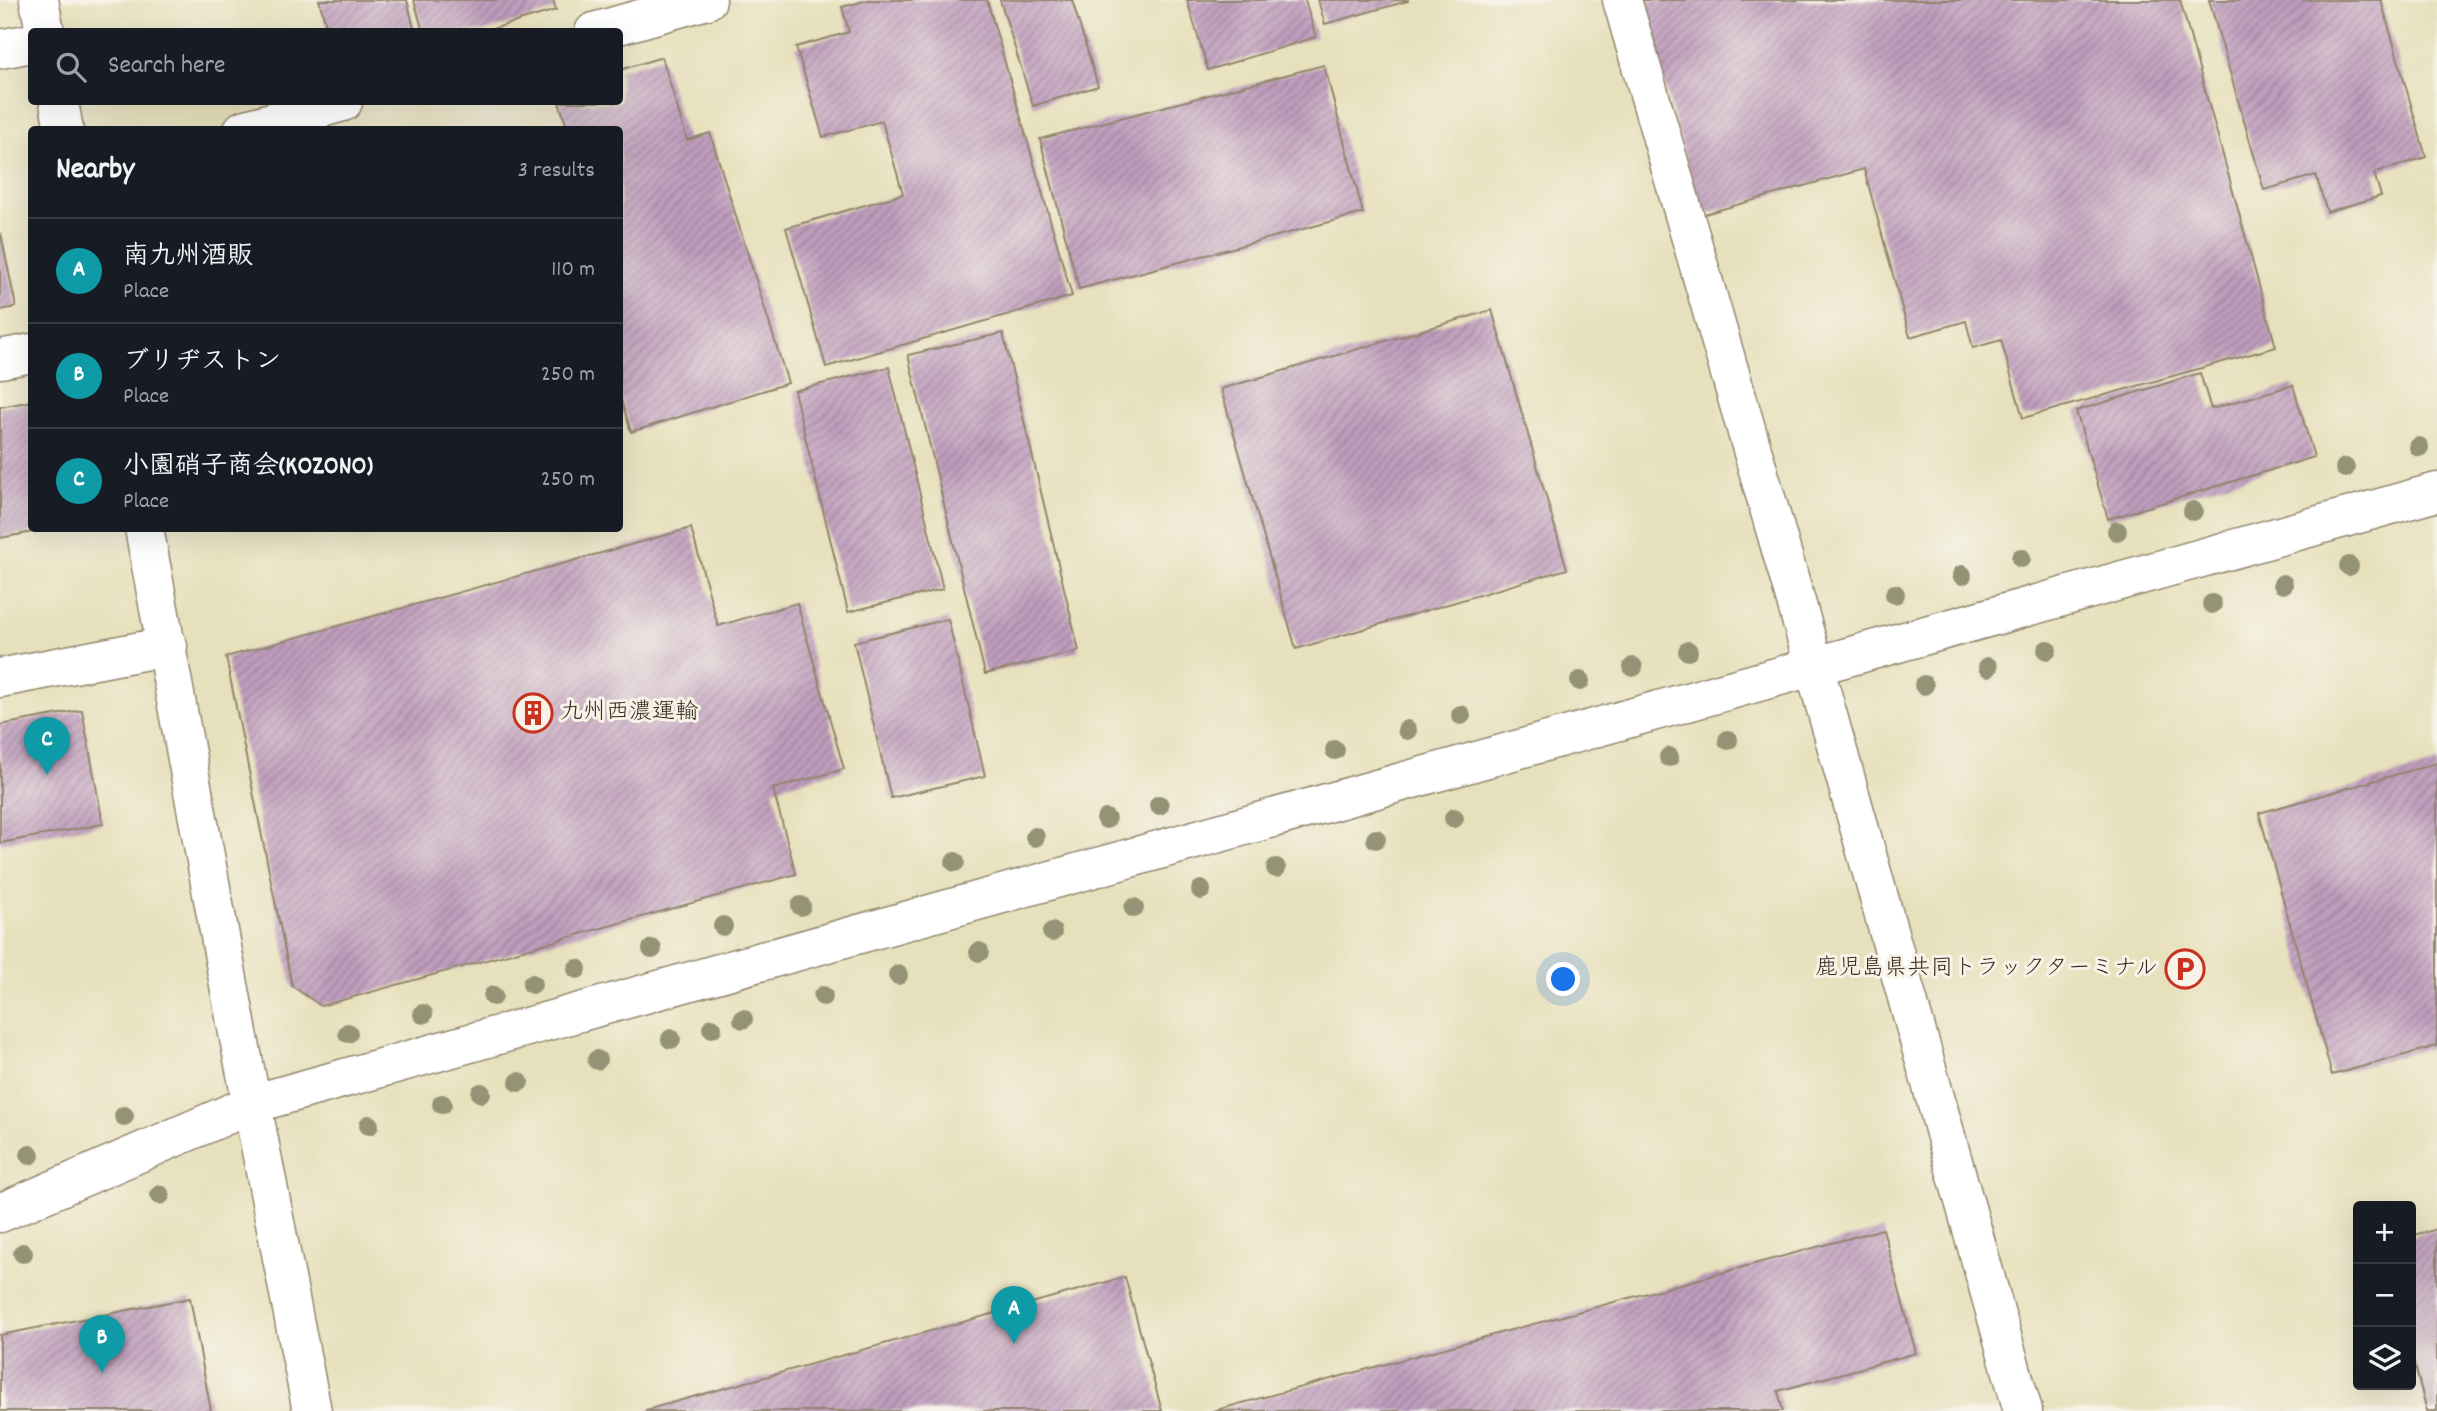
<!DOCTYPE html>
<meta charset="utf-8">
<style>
body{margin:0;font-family:Dekko,"Klee One",sans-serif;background:#242831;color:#f1f3f6}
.controls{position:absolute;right:21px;bottom:21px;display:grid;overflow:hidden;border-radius:7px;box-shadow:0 7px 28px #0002}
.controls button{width:63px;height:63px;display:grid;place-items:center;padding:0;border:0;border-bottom:2px solid #363941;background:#171b24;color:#f1f3f6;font:35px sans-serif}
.you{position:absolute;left:1564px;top:980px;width:24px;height:24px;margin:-18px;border:5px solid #fff;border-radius:50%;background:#1a73e8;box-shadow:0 0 0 10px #1a73e833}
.badge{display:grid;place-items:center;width:46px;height:46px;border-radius:50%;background:#d93025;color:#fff;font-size:23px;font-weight:700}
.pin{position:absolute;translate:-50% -58px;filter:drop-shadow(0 2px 4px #0008)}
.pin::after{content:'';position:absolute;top:37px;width:24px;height:21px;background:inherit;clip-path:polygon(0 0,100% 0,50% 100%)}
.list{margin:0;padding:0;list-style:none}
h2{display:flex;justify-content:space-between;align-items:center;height:91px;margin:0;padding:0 28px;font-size:30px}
h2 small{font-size:23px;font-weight:400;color:#9ea1a6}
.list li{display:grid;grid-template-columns:46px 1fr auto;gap:21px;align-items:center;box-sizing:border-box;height:105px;padding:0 28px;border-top:2px solid #363941}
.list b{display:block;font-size:26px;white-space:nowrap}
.list p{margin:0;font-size:23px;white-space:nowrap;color:#9ea1a6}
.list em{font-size:23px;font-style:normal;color:#9ea1a6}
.icon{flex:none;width:38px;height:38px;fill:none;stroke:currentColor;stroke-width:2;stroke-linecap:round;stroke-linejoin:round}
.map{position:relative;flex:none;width:2437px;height:1411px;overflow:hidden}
.search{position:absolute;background:#171b24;box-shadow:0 7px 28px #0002;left:28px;top:28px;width:595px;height:77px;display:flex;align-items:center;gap:18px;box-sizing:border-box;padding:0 24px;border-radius:7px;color:#9ea1a6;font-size:26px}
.panel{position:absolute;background:#171b24;box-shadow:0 7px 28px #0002;left:28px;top:126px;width:595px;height:406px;border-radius:7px}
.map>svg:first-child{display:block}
.building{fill:url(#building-hatch)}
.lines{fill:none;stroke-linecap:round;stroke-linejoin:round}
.minor-casing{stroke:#91856d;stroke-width:41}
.minor{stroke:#fff;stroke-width:38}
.tree{fill:#949374}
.labels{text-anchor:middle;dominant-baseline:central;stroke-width:6;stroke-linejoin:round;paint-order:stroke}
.poi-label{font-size:23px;fill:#3b2a1e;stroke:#f7f3e8;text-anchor:start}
</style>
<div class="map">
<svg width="2437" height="1411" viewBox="0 0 2437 1411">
<defs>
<pattern id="building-hatch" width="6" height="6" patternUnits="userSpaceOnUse" patternTransform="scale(1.75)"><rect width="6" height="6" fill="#bf9dbd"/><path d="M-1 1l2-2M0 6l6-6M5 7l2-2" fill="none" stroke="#9c8099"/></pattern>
</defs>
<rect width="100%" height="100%" fill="#f7f3e8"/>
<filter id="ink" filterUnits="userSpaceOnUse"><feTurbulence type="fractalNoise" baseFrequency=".0143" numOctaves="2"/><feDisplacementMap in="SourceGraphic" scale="14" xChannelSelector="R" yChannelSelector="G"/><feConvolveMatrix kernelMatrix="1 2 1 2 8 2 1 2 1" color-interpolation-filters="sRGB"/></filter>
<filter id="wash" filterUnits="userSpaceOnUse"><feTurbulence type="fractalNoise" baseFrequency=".00686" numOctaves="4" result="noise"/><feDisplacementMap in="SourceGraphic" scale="28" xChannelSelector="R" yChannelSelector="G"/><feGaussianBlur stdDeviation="1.57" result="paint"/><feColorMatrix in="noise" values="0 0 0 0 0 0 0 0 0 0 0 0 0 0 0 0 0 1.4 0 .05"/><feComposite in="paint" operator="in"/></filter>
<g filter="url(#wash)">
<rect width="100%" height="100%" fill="#e7e0bc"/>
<g id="blocks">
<!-- building -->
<path class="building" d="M 319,0 L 407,0 L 415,32 L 328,32 Z
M 414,0 L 553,0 L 556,10 L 482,32 L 423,32 Z
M 868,0 L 987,0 L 1072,296 L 826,367 L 786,228 L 903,194 L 882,121 L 823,137 L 796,47 L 849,32 L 842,7 Z
M 1000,0 L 1072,0 L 1098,86 L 1033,106 Z
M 1187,0 L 1305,0 L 1316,37 L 1208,70 Z
M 1318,0 L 1408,0 L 1408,1 L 1325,24 Z
M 1641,0 L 2180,0 L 2276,347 L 2023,418 L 2001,340 L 1973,348 L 1966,321 L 1910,337 L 1864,169 L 1701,215 Z
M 2209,0 L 2381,0 L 2426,157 L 2374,173 L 2381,196 L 2327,212 L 2316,175 L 2264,190 Z
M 662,57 L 687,140 L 710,133 L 788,383 L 631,432 L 620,396 L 620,130 L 568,130 L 559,102 L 620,102 L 620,70 Z
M 1324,65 L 1363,213 L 1079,289 L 1040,139 Z
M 1,234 L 16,307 L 0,310 L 0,235 Z
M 1492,310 L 1567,569 L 1296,649 L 1221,389 Z
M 1003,333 L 1079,651 L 985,674 L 908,355 Z
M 889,367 L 943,589 L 848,612 L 794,391 Z
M 2200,373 L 2211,409 L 2293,385 L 2314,457 L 2108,519 L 2076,411 Z
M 32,401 L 32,528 L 44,530 L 0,538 L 0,407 Z
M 691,528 L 718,626 L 797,603 L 844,769 L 773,789 L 796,874 L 321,1006 L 292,986 L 226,657 Z
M 948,619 L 985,776 L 891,798 L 854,642 Z
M 82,710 L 103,824 L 0,843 L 0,725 Z
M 2437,763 L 2437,1046 L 2332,1075 L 2259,813 Z
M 1883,1229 L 1916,1353 L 1778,1391 L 1783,1411 L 1213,1411 Z
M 2437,1229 L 2437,1411 L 2427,1411 L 2411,1351 L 2411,1237 Z
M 1125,1277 L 1162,1411 L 646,1411 L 646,1410 Z
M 190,1298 L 211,1411 L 0,1411 L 0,1335 Z"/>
</g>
</g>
<g filter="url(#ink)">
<use href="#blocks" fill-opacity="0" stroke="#91856d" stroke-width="2"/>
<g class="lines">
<!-- minor casing -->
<g class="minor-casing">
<path id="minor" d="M 39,0 L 45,32
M 1622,0 L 1793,591 L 2023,1411
M 594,32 L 707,0
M 0,49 L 32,43
M 59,102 L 64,130
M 243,130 L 343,102
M 0,359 L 32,353
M 144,528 L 238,1033 L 312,1411
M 0,678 L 168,646
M 0,1213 L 252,1104 L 2437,492"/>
</g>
<!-- minor -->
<use href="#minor" class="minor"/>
</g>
<!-- trees -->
<g class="tree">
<circle cx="2419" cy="447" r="10"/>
<circle cx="2345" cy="468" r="10"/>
<circle cx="2193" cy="511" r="10"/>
<circle cx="2117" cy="531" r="10"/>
<circle cx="2021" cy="558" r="10"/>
<circle cx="2349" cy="566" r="10"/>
<circle cx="1962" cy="575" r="10"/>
<circle cx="2283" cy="584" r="10"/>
<circle cx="1895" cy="594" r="10"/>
<circle cx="2212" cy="604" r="10"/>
<circle cx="2047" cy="650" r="10"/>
<circle cx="1688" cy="651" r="10"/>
<circle cx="1633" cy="667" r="10"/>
<circle cx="1988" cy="667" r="10"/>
<circle cx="1580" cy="681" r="10"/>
<circle cx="1924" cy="685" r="10"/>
<circle cx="1461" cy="715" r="10"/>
<circle cx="1407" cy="730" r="10"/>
<circle cx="1728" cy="740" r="10"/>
<circle cx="1335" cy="750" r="10"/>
<circle cx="1669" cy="757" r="10"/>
<circle cx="1159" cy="805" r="10"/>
<circle cx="1454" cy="818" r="10"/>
<circle cx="1106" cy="819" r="10"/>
<circle cx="1035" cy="837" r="10"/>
<circle cx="1376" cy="839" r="10"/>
<circle cx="955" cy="862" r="10"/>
<circle cx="1276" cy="868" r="10"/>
<circle cx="1201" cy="890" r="10"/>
<circle cx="801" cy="906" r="10"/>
<circle cx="1134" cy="908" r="10"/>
<circle cx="723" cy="926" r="10"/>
<circle cx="1052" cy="932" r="10"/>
<circle cx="652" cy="949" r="10"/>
<circle cx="979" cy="952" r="10"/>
<circle cx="577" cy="969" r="10"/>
<circle cx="898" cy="975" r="10"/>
<circle cx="532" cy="984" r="10"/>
<circle cx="493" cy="996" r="10"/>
<circle cx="823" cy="996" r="10"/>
<circle cx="423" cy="1014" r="10"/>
<circle cx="743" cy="1019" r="10"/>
<circle cx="712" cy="1028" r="10"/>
<circle cx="348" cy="1033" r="10"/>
<circle cx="671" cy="1039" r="10"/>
<circle cx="597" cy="1060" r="10"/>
<circle cx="519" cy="1082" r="10"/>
<circle cx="481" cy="1093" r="10"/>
<circle cx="442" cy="1104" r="10"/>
<circle cx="124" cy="1116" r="10"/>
<circle cx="369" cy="1125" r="10"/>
<circle cx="30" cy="1155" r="10"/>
<circle cx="160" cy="1195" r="10"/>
<circle cx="23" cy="1253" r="10"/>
</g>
</g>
<!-- icons -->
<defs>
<g id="building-ring" transform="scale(2.0125)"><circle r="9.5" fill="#f7f3e8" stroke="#c8321e" stroke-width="1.5"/><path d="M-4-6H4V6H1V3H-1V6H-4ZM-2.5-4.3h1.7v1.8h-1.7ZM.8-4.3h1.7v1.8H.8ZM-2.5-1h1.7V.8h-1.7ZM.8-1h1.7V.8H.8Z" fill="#c8321e"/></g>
<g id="parking-ring" transform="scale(2.0125)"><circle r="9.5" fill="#f7f3e8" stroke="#c8321e" stroke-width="1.5"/><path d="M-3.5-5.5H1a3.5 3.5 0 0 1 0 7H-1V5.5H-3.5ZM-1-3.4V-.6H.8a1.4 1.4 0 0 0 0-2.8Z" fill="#c8321e"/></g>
</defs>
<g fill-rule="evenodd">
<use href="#building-ring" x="533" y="713"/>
<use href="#parking-ring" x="2185" y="969"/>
</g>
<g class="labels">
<!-- poi labels -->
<g class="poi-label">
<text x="560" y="713">九州西濃運輸</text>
<text x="2158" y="969" text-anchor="end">鹿児島県共同トラックターミナル</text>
</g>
</g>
</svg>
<div class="controls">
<button>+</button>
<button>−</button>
<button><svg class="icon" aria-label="layers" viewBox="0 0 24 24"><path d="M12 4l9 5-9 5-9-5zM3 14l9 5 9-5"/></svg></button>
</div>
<div class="you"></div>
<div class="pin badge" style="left:1014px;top:1344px;background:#0f9aa8">A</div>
<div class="pin badge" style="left:102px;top:1373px;background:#0f9aa8">B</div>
<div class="pin badge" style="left:47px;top:775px;background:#0f9aa8">C</div>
<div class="search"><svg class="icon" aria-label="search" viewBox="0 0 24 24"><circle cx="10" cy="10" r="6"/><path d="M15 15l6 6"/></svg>Search here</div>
<section class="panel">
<h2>Nearby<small>3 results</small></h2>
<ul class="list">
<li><span class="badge" style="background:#0f9aa8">A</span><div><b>南九州酒販</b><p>Place</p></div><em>110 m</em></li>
<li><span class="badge" style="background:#0f9aa8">B</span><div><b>ブリヂストン</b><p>Place</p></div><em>250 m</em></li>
<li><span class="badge" style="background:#0f9aa8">C</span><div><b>小園硝子商会(KOZONO)</b><p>Place</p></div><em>250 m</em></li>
</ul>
</section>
</div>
